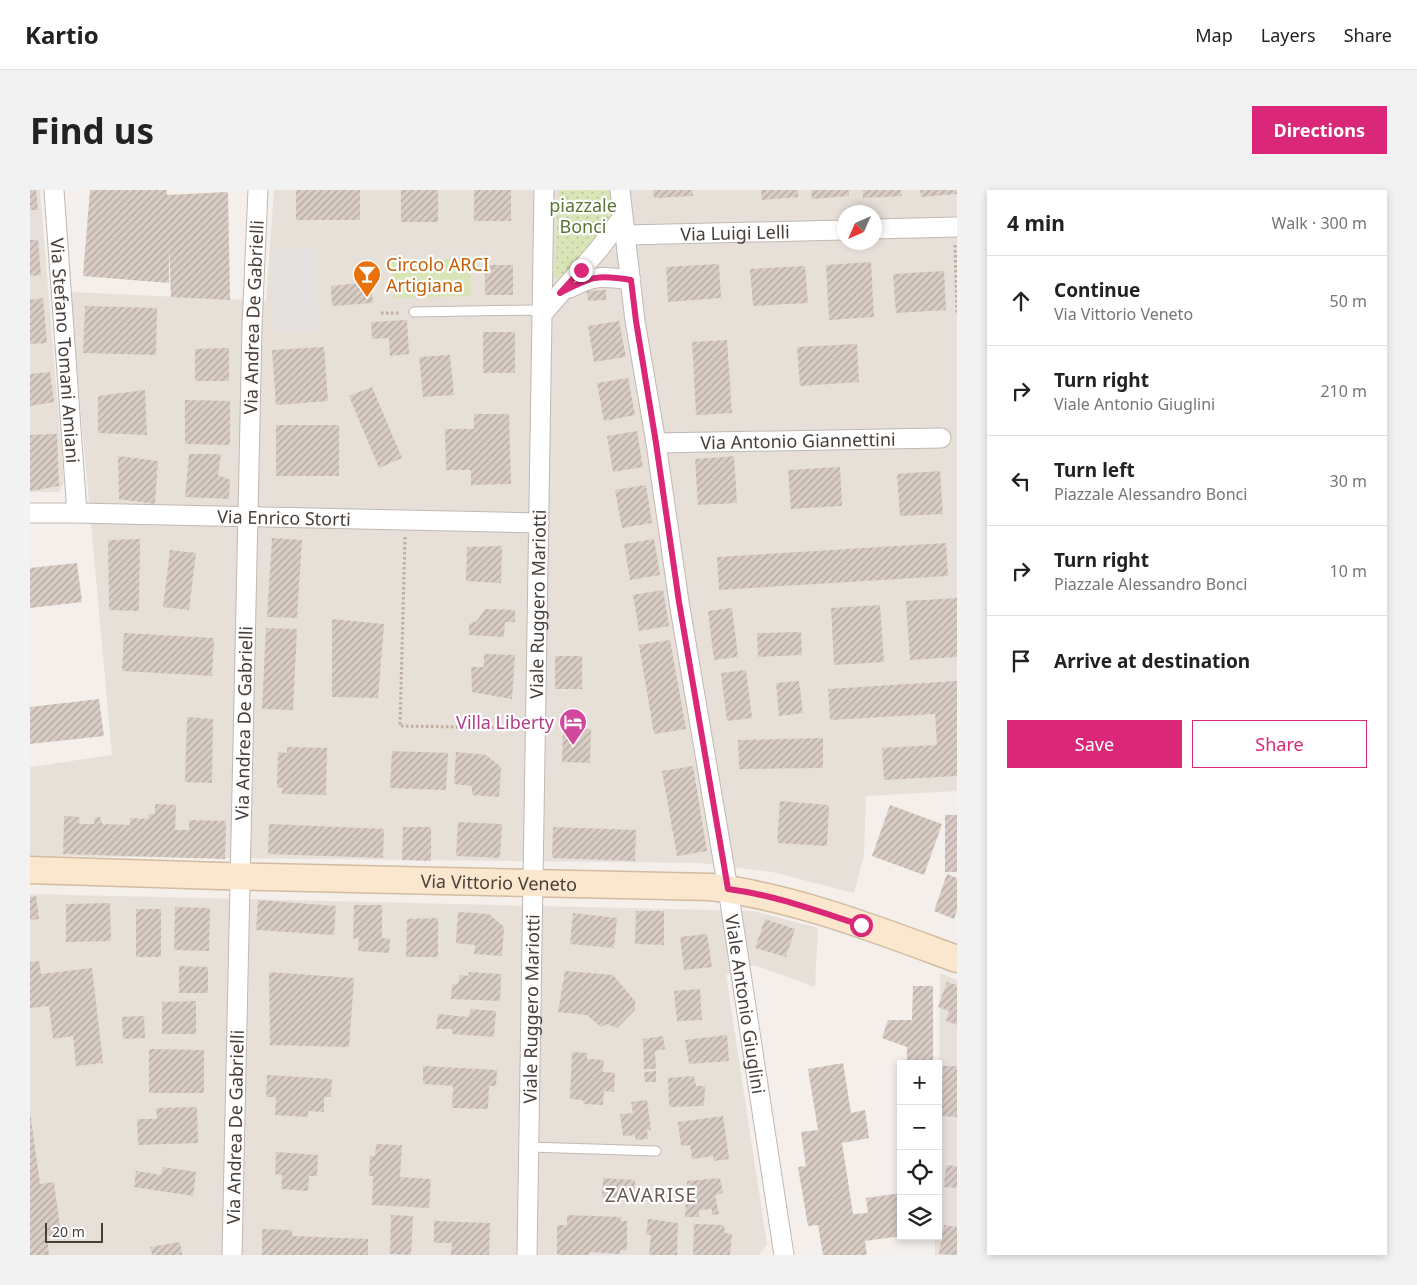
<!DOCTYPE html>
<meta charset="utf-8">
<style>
body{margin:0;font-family:"Noto Sans",sans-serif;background:#f2f2f2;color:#222}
.controls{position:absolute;right:15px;bottom:15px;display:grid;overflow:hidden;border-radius:0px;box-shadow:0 2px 8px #0003}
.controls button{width:45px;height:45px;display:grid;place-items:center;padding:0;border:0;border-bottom:1px solid #e0e0e0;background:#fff;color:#222;font:25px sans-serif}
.compass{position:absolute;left:807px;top:15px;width:45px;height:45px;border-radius:50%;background:#fff;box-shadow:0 2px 8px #0003;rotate:225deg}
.scale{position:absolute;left:15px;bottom:12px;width:58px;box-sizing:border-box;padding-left:5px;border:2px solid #483f39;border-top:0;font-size:14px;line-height:18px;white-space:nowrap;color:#483f39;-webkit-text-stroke:4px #fff;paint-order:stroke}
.stop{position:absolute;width:15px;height:15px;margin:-11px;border:4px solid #db2777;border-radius:50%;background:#fff}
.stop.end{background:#db2777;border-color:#fff;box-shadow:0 1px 5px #0008}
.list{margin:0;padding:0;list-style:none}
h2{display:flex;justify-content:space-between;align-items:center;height:65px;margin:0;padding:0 20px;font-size:21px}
h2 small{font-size:16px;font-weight:400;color:#767676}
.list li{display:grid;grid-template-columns:32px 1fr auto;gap:15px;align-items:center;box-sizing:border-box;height:90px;padding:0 20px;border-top:1px solid #e0e0e0}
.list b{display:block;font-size:19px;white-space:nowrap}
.list p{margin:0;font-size:16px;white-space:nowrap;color:#767676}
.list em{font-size:16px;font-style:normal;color:#767676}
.actions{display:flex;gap:10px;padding:15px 20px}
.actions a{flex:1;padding:11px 0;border:1px solid #db2777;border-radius:0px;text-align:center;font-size:18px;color:#db2777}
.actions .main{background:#db2777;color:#fff}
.icon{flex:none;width:28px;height:28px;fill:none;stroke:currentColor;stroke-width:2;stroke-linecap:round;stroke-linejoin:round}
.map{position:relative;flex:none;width:927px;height:1065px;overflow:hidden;border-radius:0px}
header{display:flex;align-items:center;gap:30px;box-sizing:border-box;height:70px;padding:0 25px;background:#fff;border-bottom:1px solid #e0e0e0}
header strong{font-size:24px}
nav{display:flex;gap:28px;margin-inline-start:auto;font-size:18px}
.intro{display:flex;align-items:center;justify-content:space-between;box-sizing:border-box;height:120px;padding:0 30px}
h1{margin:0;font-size:35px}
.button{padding:12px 22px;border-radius:0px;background:#db2777;color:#fff;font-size:18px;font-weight:700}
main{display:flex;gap:30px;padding:0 30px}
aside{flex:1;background:#fff;border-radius:0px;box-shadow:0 2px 8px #0003}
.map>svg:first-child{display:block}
.residential{fill:#e7e0d9;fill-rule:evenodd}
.park{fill:url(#park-dots)}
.pitch{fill:#d9e4b7}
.parking{fill:#e3e0df}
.building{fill:url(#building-hatch)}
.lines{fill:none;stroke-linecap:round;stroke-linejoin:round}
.lane-casing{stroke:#c2b8b1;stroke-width:11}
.street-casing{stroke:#c2b8b1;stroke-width:21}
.secondary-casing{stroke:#d3bba0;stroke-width:29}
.path{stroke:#bfaea0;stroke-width:3;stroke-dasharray:2.5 2.5;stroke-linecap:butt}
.lane{stroke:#fff;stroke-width:9}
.street{stroke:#fff;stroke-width:19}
.secondary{stroke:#fae7ce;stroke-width:26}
.route{stroke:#db2777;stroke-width:6}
.labels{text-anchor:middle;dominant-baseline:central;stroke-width:4.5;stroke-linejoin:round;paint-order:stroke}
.park-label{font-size:18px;fill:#597531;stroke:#fff}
.street-label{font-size:18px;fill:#483f39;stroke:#fff}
.food-label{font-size:18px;fill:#c56008;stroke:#fff;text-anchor:start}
.hotel-label{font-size:18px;fill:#b23c85;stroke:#fff;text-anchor:end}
.neighbourhood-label{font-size:19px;letter-spacing:1px;fill:#695b51;stroke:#fff}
</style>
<header>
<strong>Kartio</strong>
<nav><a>Map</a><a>Layers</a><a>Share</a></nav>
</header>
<div class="intro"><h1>Find us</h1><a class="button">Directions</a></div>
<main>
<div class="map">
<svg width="927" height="1065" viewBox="0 0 927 1065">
<defs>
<pattern id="park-dots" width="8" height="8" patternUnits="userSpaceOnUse" patternTransform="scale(1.25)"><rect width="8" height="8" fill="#d9e4b7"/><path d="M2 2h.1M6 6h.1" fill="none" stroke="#bcc59e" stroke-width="1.8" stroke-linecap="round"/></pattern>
<pattern id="building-hatch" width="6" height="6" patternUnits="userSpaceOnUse" patternTransform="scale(1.25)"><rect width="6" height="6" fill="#d8ccc4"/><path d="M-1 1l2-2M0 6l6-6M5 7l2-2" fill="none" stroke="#b1a7a0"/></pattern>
</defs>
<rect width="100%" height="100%" fill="#f4efeb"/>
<!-- residential -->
<path class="residential" d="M 0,0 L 10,0 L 34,292 L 29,302 L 0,302 Z
M 244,0 L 927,0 L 927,601 L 836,606 L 834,666 L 824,703 L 742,682 L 671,673 L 0,666 L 0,577 L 82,565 L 40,102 L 236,111 ZM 814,22 L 844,22 L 844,52 L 814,52 Z
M 0,704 L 723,721 L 788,738 L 785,797 L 724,775 L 696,785 L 737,1054 L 729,1065 L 0,1065 Z
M 910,783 L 927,790 L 927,1065 L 905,1065 L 905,1046 L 908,1046 Z"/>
<!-- park -->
<path class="park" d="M 529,0 L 581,0 L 579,34 L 540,82 L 524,88 Z"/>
<!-- pitch -->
<path class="pitch" d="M 440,69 L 441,106 L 363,108 L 362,70 Z"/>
<!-- parking -->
<path class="parking" d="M 242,59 L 283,59 L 288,140 L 242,142 Z"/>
<!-- building -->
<path class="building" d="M 0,0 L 6,0 L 8,20 L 0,20 Z
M 60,0 L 137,0 L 137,5 L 198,2 L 200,110 L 141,107 L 139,55 L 139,93 L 53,86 Z
M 266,0 L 330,0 L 330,30 L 266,30 Z
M 371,0 L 408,0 L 408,32 L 371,32 Z
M 444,0 L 481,0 L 481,31 L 444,31 Z
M 623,0 L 662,0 L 663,6 L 624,8 Z
M 731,0 L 768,0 L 768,7 L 732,10 Z
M 781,0 L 819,0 L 819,6 L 782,9 Z
M 833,0 L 871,0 L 872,6 L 833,8 Z
M 890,0 L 927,0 L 927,4 L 891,7 Z
M 0,50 L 8,50 L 11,85 L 0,86 Z
M 841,72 L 844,127 L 799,130 L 796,75 Z
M 689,74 L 691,108 L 638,112 L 636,77 Z
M 455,75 L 483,75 L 483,105 L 455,105 Z
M 775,76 L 778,113 L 723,116 L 720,79 Z
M 914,81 L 916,120 L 866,123 L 863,84 Z
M 341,92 L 343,113 L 302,116 L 301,96 Z
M 576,100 L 576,110 L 558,111 L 557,101 Z
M 13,108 L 17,153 L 0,154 L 0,110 Z
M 55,116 L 127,118 L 126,165 L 53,163 Z
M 377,130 L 379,164 L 360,166 L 359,148 L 342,149 L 341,132 Z
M 589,131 L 596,167 L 564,172 L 558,136 Z
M 453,142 L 485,142 L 485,183 L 453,183 Z
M 697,150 L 702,223 L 666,225 L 662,152 Z
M 827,154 L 829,192 L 770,196 L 767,157 Z
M 294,157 L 298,211 L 246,215 L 242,160 Z
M 199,158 L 199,191 L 165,191 L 165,159 Z
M 420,165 L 424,205 L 393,207 L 389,167 Z
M 20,182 L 24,212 L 0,216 L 0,184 Z
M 598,188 L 605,225 L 574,231 L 567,193 Z
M 342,197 L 372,268 L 349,278 L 319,206 Z
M 115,200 L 117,245 L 68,243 L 68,206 Z
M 155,210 L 200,211 L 200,255 L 155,254 Z
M 444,224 L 479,224 L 481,294 L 441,295 L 441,280 L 416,280 L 415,239 L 444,239 Z
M 246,235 L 309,235 L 309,286 L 246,286 Z
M 607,241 L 613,277 L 583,282 L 577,246 Z
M 27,244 L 29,296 L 0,301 L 0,245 Z
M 159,264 L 191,264 L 188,285 L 200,290 L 199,309 L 155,307 Z
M 88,266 L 128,271 L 125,314 L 89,309 Z
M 704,266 L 707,313 L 668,315 L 665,269 Z
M 810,277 L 812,316 L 761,319 L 758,280 Z
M 910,281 L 913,324 L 870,326 L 867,284 Z
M 616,295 L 622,333 L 592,338 L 585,300 Z
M 242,348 L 272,350 L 267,428 L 237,427 Z
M 110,349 L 109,421 L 79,420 L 78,350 Z
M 624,349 L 630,385 L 600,390 L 594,354 Z
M 916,353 L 918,386 L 689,400 L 687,367 Z
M 472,356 L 471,393 L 436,391 L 437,357 Z
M 140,360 L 166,363 L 159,420 L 133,417 Z
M 47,373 L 52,412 L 0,418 L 0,378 Z
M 633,400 L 639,436 L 609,441 L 603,405 Z
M 927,408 L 927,467 L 880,470 L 876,411 Z
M 850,415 L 854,472 L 804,475 L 801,418 Z
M 702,418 L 708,467 L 684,470 L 678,421 Z
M 455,419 L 485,420 L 485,432 L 475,432 L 474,447 L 439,445 L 439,434 L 447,431 Z
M 302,429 L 354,434 L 348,508 L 302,507 Z
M 236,438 L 267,439 L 263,520 L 232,519 Z
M 771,442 L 772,465 L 728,467 L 727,443 Z
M 94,443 L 184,448 L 182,486 L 92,481 Z
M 640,450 L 656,539 L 624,544 L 609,455 Z
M 454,464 L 485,465 L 482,509 L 442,502 L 441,477 L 454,477 Z
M 525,466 L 552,466 L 552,499 L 525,499 Z
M 716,480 L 722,528 L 697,531 L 691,483 Z
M 769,491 L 773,523 L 749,526 L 746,493 Z
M 927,491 L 927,586 L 854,590 L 852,558 L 907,555 L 905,524 L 800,530 L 798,499 Z
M 69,509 L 74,546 L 0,554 L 0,517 Z
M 157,527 L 183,529 L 182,593 L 155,592 Z
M 533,539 L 561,539 L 560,573 L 532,572 Z
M 793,548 L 793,578 L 709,579 L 708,550 Z
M 257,557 L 297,558 L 296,605 L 252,604 L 252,598 L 247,597 L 248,562 L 257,563 Z
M 362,561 L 418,563 L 416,600 L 360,598 Z
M 426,562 L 456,565 L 471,577 L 469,607 L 442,605 L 442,596 L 424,594 Z
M 663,576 L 677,661 L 647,666 L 632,581 Z
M 750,611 L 799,615 L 797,656 L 747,653 Z
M 125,614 L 146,615 L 145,640 L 159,640 L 159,630 L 196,631 L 195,669 L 33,664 L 34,626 L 50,627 L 49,634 L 64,634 L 65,627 L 70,627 L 72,634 L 100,635 L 100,628 L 118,629 L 119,624 L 125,624 Z
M 860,615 L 912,634 L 894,685 L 842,666 Z
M 915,625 L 927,625 L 927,682 L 915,682 Z
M 428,632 L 472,634 L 470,668 L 426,666 Z
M 239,634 L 354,639 L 353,668 L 238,664 Z
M 373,637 L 401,637 L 401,671 L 372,670 Z
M 523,637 L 606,640 L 605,671 L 522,668 Z
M 917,684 L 927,688 L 927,720 L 924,729 L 904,721 Z
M 6,706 L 9,729 L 0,730 L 0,707 Z
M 228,710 L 306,716 L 304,745 L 226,740 Z
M 80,713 L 81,751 L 36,752 L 36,714 Z
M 324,715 L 352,715 L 352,748 L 360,749 L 359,763 L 328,761 L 329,747 L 323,749 Z
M 145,717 L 180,718 L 179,761 L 144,760 Z
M 106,719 L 131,719 L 131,767 L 106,767 Z
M 606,721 L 634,721 L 634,755 L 605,754 Z
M 428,722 L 459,724 L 474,737 L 472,766 L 444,764 L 445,755 L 426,753 Z
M 543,723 L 587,728 L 584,758 L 540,754 Z
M 408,728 L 408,767 L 376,767 L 377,729 Z
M 735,729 L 765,739 L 756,767 L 725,758 Z
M 677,744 L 682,777 L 654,780 L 650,747 Z
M 9,771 L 11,784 L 62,778 L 73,873 L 46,876 L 43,846 L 23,849 L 19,816 L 0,818 L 0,772 Z
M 149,776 L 178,777 L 178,803 L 149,803 Z
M 535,781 L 583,785 L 605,811 L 605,820 L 587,838 L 577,834 L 571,837 L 557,825 L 528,822 Z
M 239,782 L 324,788 L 319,857 L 240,855 Z
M 439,782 L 471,784 L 470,811 L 421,809 L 422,795 L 428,794 L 430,785 L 438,786 Z
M 917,792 L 927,795 L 927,835 L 916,831 L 919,821 L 908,817 Z
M 883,796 L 903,796 L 903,874 L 877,874 L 877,857 L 852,848 L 858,830 L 882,830 Z
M 670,799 L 672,830 L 647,831 L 644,801 Z
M 166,811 L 166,844 L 132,844 L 132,812 Z
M 441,819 L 466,821 L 464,847 L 422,844 L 422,839 L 406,839 L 408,824 L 438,827 Z
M 114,826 L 115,848 L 93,849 L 92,827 Z
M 697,845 L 699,871 L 659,874 L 655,850 Z
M 633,846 L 635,859 L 625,861 L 626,879 L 614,879 L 613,849 Z
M 119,859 L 174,860 L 174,903 L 119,903 Z
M 542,862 L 557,863 L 557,869 L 574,870 L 573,882 L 585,883 L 584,902 L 574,901 L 573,915 L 554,914 L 553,910 L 540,909 Z
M 813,873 L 821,923 L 835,920 L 839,948 L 812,953 L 823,1024 L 838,1023 L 836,1008 L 871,1003 L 871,1046 L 835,1051 L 837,1065 L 793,1065 L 788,1035 L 778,1036 L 768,977 L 776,976 L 771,942 L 788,940 L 778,879 Z
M 393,876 L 467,880 L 466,896 L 459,896 L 458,919 L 422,918 L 423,896 L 393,894 Z
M 913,876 L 927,876 L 927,927 L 911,926 Z
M 626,881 L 626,892 L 615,892 L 614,882 Z
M 237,885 L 302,889 L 301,907 L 294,907 L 294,922 L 278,921 L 278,927 L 245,925 L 246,907 L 236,907 Z
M 664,886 L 666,896 L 675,896 L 674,916 L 639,917 L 638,888 Z
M 617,910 L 621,940 L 617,940 L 618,949 L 606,950 L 605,945 L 593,946 L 590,924 L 603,923 L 601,912 Z
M 167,917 L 168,953 L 108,955 L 107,929 L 127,929 L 126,918 Z
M 0,922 L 10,994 L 24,992 L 31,1045 L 17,1046 L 19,1065 L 0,1065 Z
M 693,926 L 699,969 L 684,971 L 683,966 L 662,969 L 660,955 L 651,956 L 648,932 Z
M 346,954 L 372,955 L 370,987 L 401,989 L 399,1018 L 342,1015 L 343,986 L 339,986 L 340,966 L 345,966 Z
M 246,962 L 288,965 L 287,986 L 279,986 L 278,1001 L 251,999 L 252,985 L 245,984 Z
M 916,975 L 927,976 L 927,998 L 914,997 Z
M 133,977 L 166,982 L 163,1006 L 104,997 L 106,981 L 131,985 Z
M 573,988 L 605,990 L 604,1009 L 572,1007 Z
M 690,988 L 693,1003 L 685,1005 L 689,1024 L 682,1025 L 682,1019 L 669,1020 L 669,1027 L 655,1027 L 657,991 Z
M 361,1025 L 383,1026 L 381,1065 L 360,1064 Z
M 537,1025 L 591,1027 L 590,1031 L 597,1031 L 597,1060 L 590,1060 L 590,1064 L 560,1062 L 559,1065 L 527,1065 L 527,1035 L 537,1035 Z
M 618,1029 L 648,1033 L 647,1065 L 619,1065 L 621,1045 L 616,1045 Z
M 404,1031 L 460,1033 L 459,1065 L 421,1065 L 422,1053 L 404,1053 Z
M 664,1034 L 694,1035 L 695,1043 L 702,1044 L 700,1065 L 663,1065 Z
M 914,1035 L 927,1037 L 927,1065 L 909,1064 Z
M 232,1039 L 262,1040 L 262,1046 L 338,1049 L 338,1065 L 232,1065 Z
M 150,1052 L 152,1065 L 122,1065 L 120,1057 Z"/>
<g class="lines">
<!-- lane casing -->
<g class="lane-casing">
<path id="lane" d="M 384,122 L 500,120 L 513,123
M 499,957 L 626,961"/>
</g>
<!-- street casing -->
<g class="street-casing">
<g id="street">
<path id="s1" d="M 24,0 L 47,323"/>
<path id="s2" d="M 590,0 L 605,131 L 626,253 L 649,412 L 698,699 L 754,1065"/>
<path d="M 844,39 L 927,37"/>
<path id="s3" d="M 596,45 L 814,40"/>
<path d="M 540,98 C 564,85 573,86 601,90"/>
<path d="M 513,123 L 569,59 L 592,28"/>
<path id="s4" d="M 626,253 L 911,248"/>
<path id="s5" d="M 0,323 L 47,323 L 509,333"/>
<path id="s6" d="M 202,1065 L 222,137 L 228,0"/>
<path id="s7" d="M 497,1065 L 514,0"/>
</g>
</g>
<!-- secondary casing -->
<g class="secondary-casing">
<g id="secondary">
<path id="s8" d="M 0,680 L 191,686 L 681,697 C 764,707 848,740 927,769"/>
</g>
</g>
<!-- path -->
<path class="path" d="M 925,55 L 927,124
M 351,123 L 370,123
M 375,347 L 370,536 L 487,538"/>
<!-- lane -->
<use href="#lane" class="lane"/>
<!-- street -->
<use href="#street" class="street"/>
<!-- secondary -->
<use href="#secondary" class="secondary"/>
</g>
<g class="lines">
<!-- route -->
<path class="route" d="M 551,80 L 530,103 C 561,87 566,84 601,90 L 606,131 L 626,253 L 649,412 L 698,699 C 744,705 787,721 831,735"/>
</g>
<!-- icons -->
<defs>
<g id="bar-pin" transform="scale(1.4375)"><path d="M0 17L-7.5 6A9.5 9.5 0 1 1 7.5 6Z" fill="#e8710a" stroke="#fff"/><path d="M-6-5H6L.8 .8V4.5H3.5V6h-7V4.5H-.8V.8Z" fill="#fff"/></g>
<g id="hotel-pin" transform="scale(1.4375)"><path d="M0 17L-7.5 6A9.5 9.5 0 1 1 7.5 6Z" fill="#d1479c" stroke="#fff"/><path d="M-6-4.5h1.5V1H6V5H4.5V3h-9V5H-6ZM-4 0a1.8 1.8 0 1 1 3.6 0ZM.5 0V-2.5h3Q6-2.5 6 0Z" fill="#fff"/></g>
</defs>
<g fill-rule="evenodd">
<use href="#bar-pin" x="337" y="84"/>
<use href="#hotel-pin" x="543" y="532"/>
</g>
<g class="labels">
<!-- park labels -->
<g class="park-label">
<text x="553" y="15">piazzale<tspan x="553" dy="21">Bonci</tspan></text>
</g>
<!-- street labels -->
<g class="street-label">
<text stroke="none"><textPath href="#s3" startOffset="109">Via Luigi Lelli</textPath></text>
<text stroke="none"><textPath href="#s6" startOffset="938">Via Andrea De Gabrielli</textPath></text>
<text stroke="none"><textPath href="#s1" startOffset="161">Via Stefano Tomani Amiani</textPath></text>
<text stroke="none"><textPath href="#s4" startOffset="142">Via Antonio Giannettini</textPath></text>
<text stroke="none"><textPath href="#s5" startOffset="254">Via Enrico Storti</textPath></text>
<text stroke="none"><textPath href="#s7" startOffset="651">Viale Ruggero Mariotti</textPath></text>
<text stroke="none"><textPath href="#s6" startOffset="532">Via Andrea De Gabrielli</textPath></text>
<text stroke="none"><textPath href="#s8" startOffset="469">Via Vittorio Veneto</textPath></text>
<text stroke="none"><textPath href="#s2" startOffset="824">Viale Antonio Giuglini</textPath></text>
<text stroke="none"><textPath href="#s7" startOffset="246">Viale Ruggero Mariotti</textPath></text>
<text stroke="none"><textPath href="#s6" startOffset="128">Via Andrea De Gabrielli</textPath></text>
</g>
<!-- food labels -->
<g class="food-label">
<text x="356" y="74">Circolo ARCI<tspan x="356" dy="21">Artigiana</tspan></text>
</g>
<!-- hotel labels -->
<g class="hotel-label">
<text x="524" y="532">Villa Liberty</text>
</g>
<!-- neighbourhood labels -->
<g class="neighbourhood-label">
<text x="621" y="1005">ZAVARISE</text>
</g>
</g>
</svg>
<div class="controls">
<button>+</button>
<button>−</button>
<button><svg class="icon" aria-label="locate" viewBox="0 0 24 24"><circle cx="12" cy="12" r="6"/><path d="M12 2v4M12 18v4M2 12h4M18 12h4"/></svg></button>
<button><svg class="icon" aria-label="layers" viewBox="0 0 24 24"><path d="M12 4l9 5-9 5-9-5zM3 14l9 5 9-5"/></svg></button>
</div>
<svg class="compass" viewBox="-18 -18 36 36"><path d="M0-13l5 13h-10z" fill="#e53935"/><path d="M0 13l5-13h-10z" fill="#767676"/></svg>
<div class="scale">20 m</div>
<div class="stop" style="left:831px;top:735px"></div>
<div class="stop end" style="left:551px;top:80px"></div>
</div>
<aside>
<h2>4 min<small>Walk · 300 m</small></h2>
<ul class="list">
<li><svg class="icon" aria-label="ahead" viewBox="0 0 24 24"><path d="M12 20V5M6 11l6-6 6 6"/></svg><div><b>Continue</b><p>Via Vittorio Veneto</p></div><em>50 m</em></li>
<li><svg class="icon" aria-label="right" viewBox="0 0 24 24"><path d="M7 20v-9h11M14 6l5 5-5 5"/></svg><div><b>Turn right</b><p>Viale Antonio Giuglini</p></div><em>210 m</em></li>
<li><svg class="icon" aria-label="left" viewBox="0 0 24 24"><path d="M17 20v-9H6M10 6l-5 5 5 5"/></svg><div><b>Turn left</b><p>Piazzale Alessandro Bonci</p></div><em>30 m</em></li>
<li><svg class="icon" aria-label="right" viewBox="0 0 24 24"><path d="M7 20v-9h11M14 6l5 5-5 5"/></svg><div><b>Turn right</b><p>Piazzale Alessandro Bonci</p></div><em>10 m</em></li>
<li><svg class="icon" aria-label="arrive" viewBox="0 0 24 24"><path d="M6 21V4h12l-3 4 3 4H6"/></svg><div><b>Arrive at destination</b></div></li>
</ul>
<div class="actions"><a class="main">Save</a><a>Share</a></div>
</aside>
</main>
